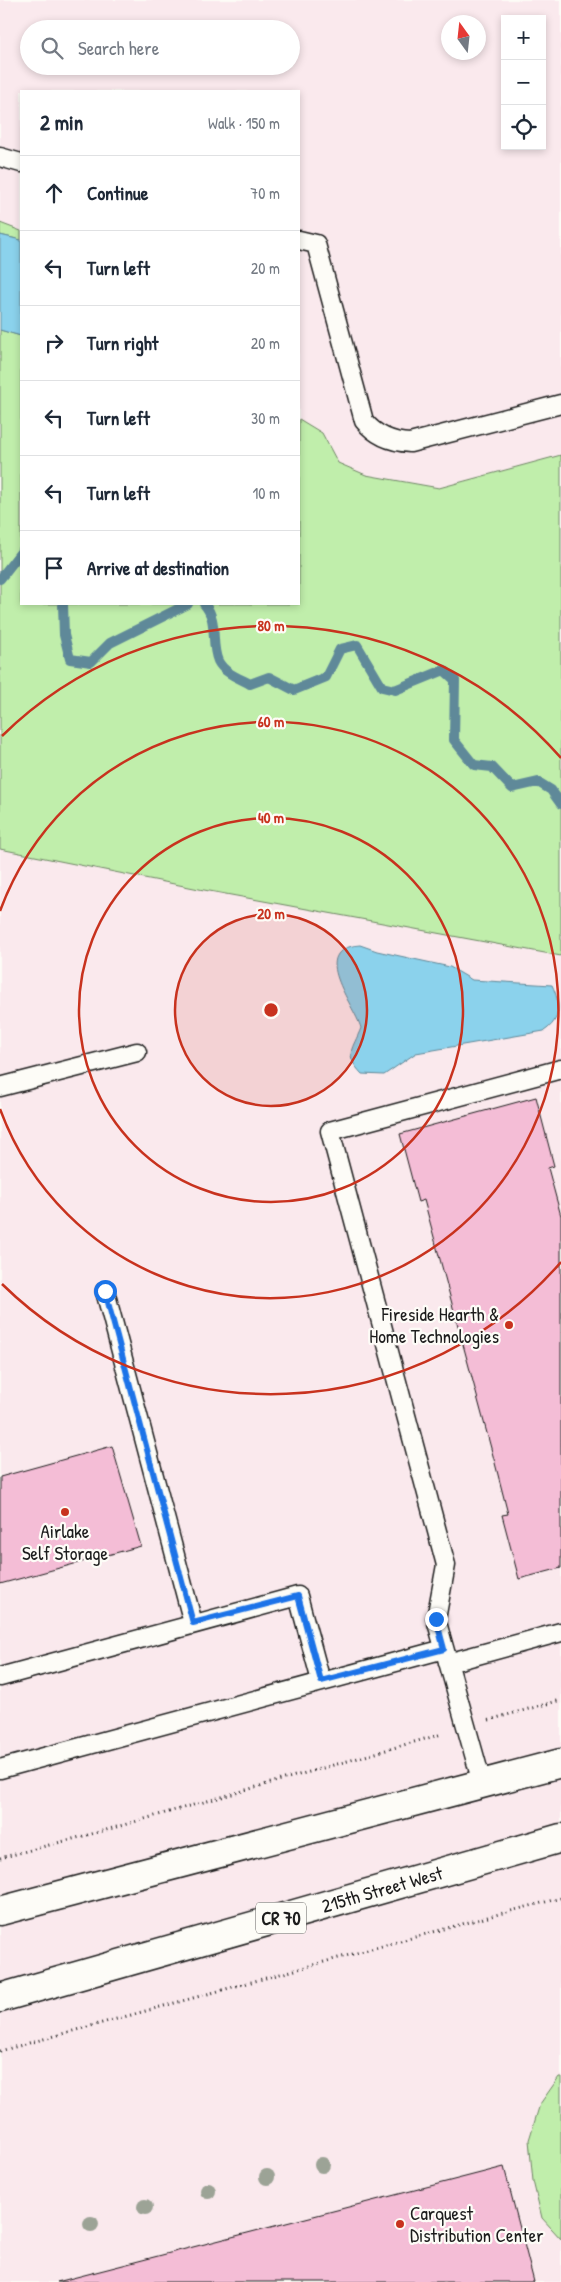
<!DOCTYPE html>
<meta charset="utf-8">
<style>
body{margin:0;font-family:"Patrick Hand",sans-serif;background:#f2f2f3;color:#1f2937}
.controls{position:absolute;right:15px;top:15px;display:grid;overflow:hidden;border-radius:0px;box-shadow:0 2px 8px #0003}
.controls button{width:45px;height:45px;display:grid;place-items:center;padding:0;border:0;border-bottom:1px solid #e0e1e3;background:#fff;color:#1f2937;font:25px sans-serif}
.compass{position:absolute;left:441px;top:15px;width:45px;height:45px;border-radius:50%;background:#fff;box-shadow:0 2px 8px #0003;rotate:345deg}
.stop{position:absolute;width:15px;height:15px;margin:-11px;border:4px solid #1a73e8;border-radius:50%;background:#fff}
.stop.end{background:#1a73e8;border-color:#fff;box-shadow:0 1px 5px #0008}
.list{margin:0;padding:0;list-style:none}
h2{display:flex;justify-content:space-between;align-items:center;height:65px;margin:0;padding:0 20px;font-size:21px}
h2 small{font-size:16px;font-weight:400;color:#747a83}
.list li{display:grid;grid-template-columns:32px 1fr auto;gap:15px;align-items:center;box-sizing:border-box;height:75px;padding:0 20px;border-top:1px solid #e0e1e3}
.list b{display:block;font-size:19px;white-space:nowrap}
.list em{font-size:16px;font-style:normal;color:#747a83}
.icon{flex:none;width:28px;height:28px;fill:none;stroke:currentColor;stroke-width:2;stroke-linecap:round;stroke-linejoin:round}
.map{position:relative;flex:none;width:561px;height:2282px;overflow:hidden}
.search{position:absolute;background:#fff;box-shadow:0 2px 8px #0003;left:20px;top:20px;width:280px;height:55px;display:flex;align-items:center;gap:12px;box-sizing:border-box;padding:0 18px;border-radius:28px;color:#747a83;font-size:19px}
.panel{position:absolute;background:#fff;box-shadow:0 2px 8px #0003;left:20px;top:90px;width:280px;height:515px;border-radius:0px}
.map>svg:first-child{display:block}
.built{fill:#fae9ed;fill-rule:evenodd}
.green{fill:#c0eeab;stroke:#6e8564}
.water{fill:#8bd2ec;stroke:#5f8999}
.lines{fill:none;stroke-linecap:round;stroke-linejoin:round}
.stream{stroke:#5f8999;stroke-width:10}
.building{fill:#f4bdd6;stroke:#1c1c1c}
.lane-casing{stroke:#1c1c1c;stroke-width:21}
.primary-casing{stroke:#1c1c1c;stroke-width:31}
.path{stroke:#1c1c1c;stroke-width:3;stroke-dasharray:1 4;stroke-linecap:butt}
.lane{stroke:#fdfcf7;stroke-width:18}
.primary{stroke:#fdfcf7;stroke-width:28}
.tree{fill:#9ca396}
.route{stroke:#1a73e8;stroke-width:6}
.ring{fill:none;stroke:#c8321e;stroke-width:2.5}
.poi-dot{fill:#c8321e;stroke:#fdfcf7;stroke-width:2}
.labels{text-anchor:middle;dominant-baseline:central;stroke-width:4.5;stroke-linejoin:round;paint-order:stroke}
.shield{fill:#fdfcf7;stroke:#605f5e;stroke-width:1}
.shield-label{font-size:18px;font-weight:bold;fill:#1c1c1c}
.poi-label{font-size:19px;fill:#1c1c1c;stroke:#fdfcf7;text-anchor:end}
.street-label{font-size:19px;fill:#1c1c1c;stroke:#fdfcf7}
.centre{fill:#c8321e;stroke:#fdfcf7;stroke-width:2.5}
.ring-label{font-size:15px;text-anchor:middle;font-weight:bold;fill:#c8321e;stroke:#fdfcf7;stroke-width:4.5;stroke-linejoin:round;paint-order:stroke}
</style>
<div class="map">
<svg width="561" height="2282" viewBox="0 0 561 2282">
<rect width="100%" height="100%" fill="#fdfcf7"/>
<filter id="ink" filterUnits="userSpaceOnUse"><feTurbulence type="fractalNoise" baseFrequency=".02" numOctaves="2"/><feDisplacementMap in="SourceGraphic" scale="10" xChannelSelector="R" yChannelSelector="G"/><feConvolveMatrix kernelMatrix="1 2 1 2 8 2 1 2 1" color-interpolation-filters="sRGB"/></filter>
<g filter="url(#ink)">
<!-- built -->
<path class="built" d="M 0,0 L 561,0 L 561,455 L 439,488 L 299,462 L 299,91 L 21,91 L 21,411 L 0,408 ZM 505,19 L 542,19 L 542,146 L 505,146 ZM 448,22 L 478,22 L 478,52 L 448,52 ZM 29,29 L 291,29 L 291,66 L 29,66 Z
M 0,849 L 204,890 L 561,956 L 561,2282 L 0,2282 Z"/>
<!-- green -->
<path class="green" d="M 0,223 L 21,231 L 21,240 L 0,235 Z
M 0,330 L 21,336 L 21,604 L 299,604 L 299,419 L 322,433 L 338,463 L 366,475 L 439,488 L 561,455 L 561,956 L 204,890 L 0,849 Z
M 559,2077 L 561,2077 L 561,2239 L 542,2218 L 533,2181 L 529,2140 L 540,2104 Z"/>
<!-- water -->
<path class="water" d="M 0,235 L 21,240 L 21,336 L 0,330 Z
M 360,945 L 377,951 L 450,967 L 472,980 L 552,985 C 561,1004 561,1020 544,1031 L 416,1053 L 384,1075 L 362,1074 C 343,1054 353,1049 361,1028 C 354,1004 307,949 360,945 Z"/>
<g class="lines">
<!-- stream -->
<path class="stream" d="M 0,579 L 21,552
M 63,604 L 64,635 L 70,659 L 91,662 L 110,643 L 188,604
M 204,604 C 219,620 210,643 218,661 C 224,673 239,678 250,684 L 269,677 L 294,690 L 326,677 L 340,649 L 357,645 L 382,687 L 395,690 L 444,670 L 455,680 L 454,740 L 474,765 L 492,767 L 512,788 L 538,782 L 551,790 L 561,804"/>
</g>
<!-- building -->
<path class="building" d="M 536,1097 L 554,1166 L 548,1168 L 561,1216 L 561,1568 L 519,1579 L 502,1515 L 508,1514 L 495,1463 L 424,1200 L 418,1202 L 400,1134 Z
M 112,1446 L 141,1546 L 0,1584 L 0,1477 Z
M 504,2167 L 534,2282 L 57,2282 Z"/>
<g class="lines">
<!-- lane casing -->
<g class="lane-casing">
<path id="lane" d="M 0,157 L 21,163
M 299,240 L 316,244 L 364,421 C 376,436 391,442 410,443 L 561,404
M 0,1087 L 137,1052
M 105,1291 L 193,1623
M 448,1663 L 561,1632
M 0,1677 L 298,1596 L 321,1681
M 0,1769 L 444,1649
M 482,1783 L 436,1619 L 446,1565 L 330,1131 L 561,1069"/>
</g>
<!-- primary casing -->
<g class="primary-casing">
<path id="primary" d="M 0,1911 L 561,1763
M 0,1998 L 561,1838"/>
</g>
<!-- path -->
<path class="path" d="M 489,1720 L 561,1700
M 0,1858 L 99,1832 L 442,1734
M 0,2051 L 495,1915 L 561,1898"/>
<!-- lane -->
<use href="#lane" class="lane"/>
<!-- primary -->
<use href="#primary" class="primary"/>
</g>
<!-- trees -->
<g class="tree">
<circle cx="322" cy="2165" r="8"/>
<circle cx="267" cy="2177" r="8"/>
<circle cx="208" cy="2191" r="8"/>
<circle cx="145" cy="2207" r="8"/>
<circle cx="91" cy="2224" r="8"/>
</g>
</g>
<g class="lines" filter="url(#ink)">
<!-- route -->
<path class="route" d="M 105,1291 L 193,1623 L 298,1596 L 321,1681 L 444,1649 L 436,1619"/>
</g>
<!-- distance rings -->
<circle cx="271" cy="1010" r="96" fill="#c8321e" fill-opacity=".12"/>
<g class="ring">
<circle cx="271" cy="1010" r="96"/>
<circle cx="271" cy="1010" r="192"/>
<path d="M0 911A288 288 0 1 1 0 1109"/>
<path d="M561 1262A384 384 0 0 1 2 1284M2 736A384 384 0 0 1 561 758"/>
</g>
<!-- markers -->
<g class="poi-dot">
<circle cx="509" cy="1325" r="5"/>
<circle cx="65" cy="1512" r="5"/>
<circle cx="400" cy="2224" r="5"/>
</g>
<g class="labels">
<!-- shield labels -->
<rect class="shield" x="256" y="1902.5" width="50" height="31" rx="4"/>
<g class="shield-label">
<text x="281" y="1918">CR 70</text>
</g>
<!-- poi labels -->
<g class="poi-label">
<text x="499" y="1314">Fireside Hearth &amp;<tspan x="499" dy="22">Home Technologies</tspan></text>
<text x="65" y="1531" text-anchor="middle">Airlake<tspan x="65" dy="22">Self Storage</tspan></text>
<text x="410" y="2213" text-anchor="start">Carquest<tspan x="410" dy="22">Distribution Center</tspan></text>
</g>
<!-- street labels -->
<g class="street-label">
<text transform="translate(382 1889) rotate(-16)">215th Street West</text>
</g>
</g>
<circle cx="271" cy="1010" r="8" class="centre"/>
<g class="ring-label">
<text x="271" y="631">80 m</text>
<text x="271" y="727">60 m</text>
<text x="271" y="823">40 m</text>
<text x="271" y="919">20 m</text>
</g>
</svg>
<div class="controls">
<button>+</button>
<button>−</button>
<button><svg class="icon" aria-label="locate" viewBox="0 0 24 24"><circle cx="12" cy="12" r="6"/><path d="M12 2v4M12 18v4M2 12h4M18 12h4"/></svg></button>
</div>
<svg class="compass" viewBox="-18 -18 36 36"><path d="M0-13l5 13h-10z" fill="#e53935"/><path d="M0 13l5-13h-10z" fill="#747a83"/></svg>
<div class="stop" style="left:105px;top:1291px"></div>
<div class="stop end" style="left:436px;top:1619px"></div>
<div class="search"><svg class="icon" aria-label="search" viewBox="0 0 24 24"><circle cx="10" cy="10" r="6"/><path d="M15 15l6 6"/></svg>Search here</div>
<section class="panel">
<h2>2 min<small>Walk · 150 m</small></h2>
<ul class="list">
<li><svg class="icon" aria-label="ahead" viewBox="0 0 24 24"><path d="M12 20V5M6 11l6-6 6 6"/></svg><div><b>Continue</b></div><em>70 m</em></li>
<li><svg class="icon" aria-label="left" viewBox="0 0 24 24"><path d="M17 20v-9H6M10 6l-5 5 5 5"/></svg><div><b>Turn left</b></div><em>20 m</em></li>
<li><svg class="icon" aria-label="right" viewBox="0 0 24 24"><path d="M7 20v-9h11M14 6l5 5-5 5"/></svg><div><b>Turn right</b></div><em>20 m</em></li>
<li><svg class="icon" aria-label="left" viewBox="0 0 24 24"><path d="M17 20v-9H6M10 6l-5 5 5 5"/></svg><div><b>Turn left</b></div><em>30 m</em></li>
<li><svg class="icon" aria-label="left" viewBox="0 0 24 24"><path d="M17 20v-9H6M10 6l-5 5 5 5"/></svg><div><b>Turn left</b></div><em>10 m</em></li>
<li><svg class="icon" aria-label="arrive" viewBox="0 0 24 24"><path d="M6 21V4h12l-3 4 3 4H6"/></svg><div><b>Arrive at destination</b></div></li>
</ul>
</section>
</div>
